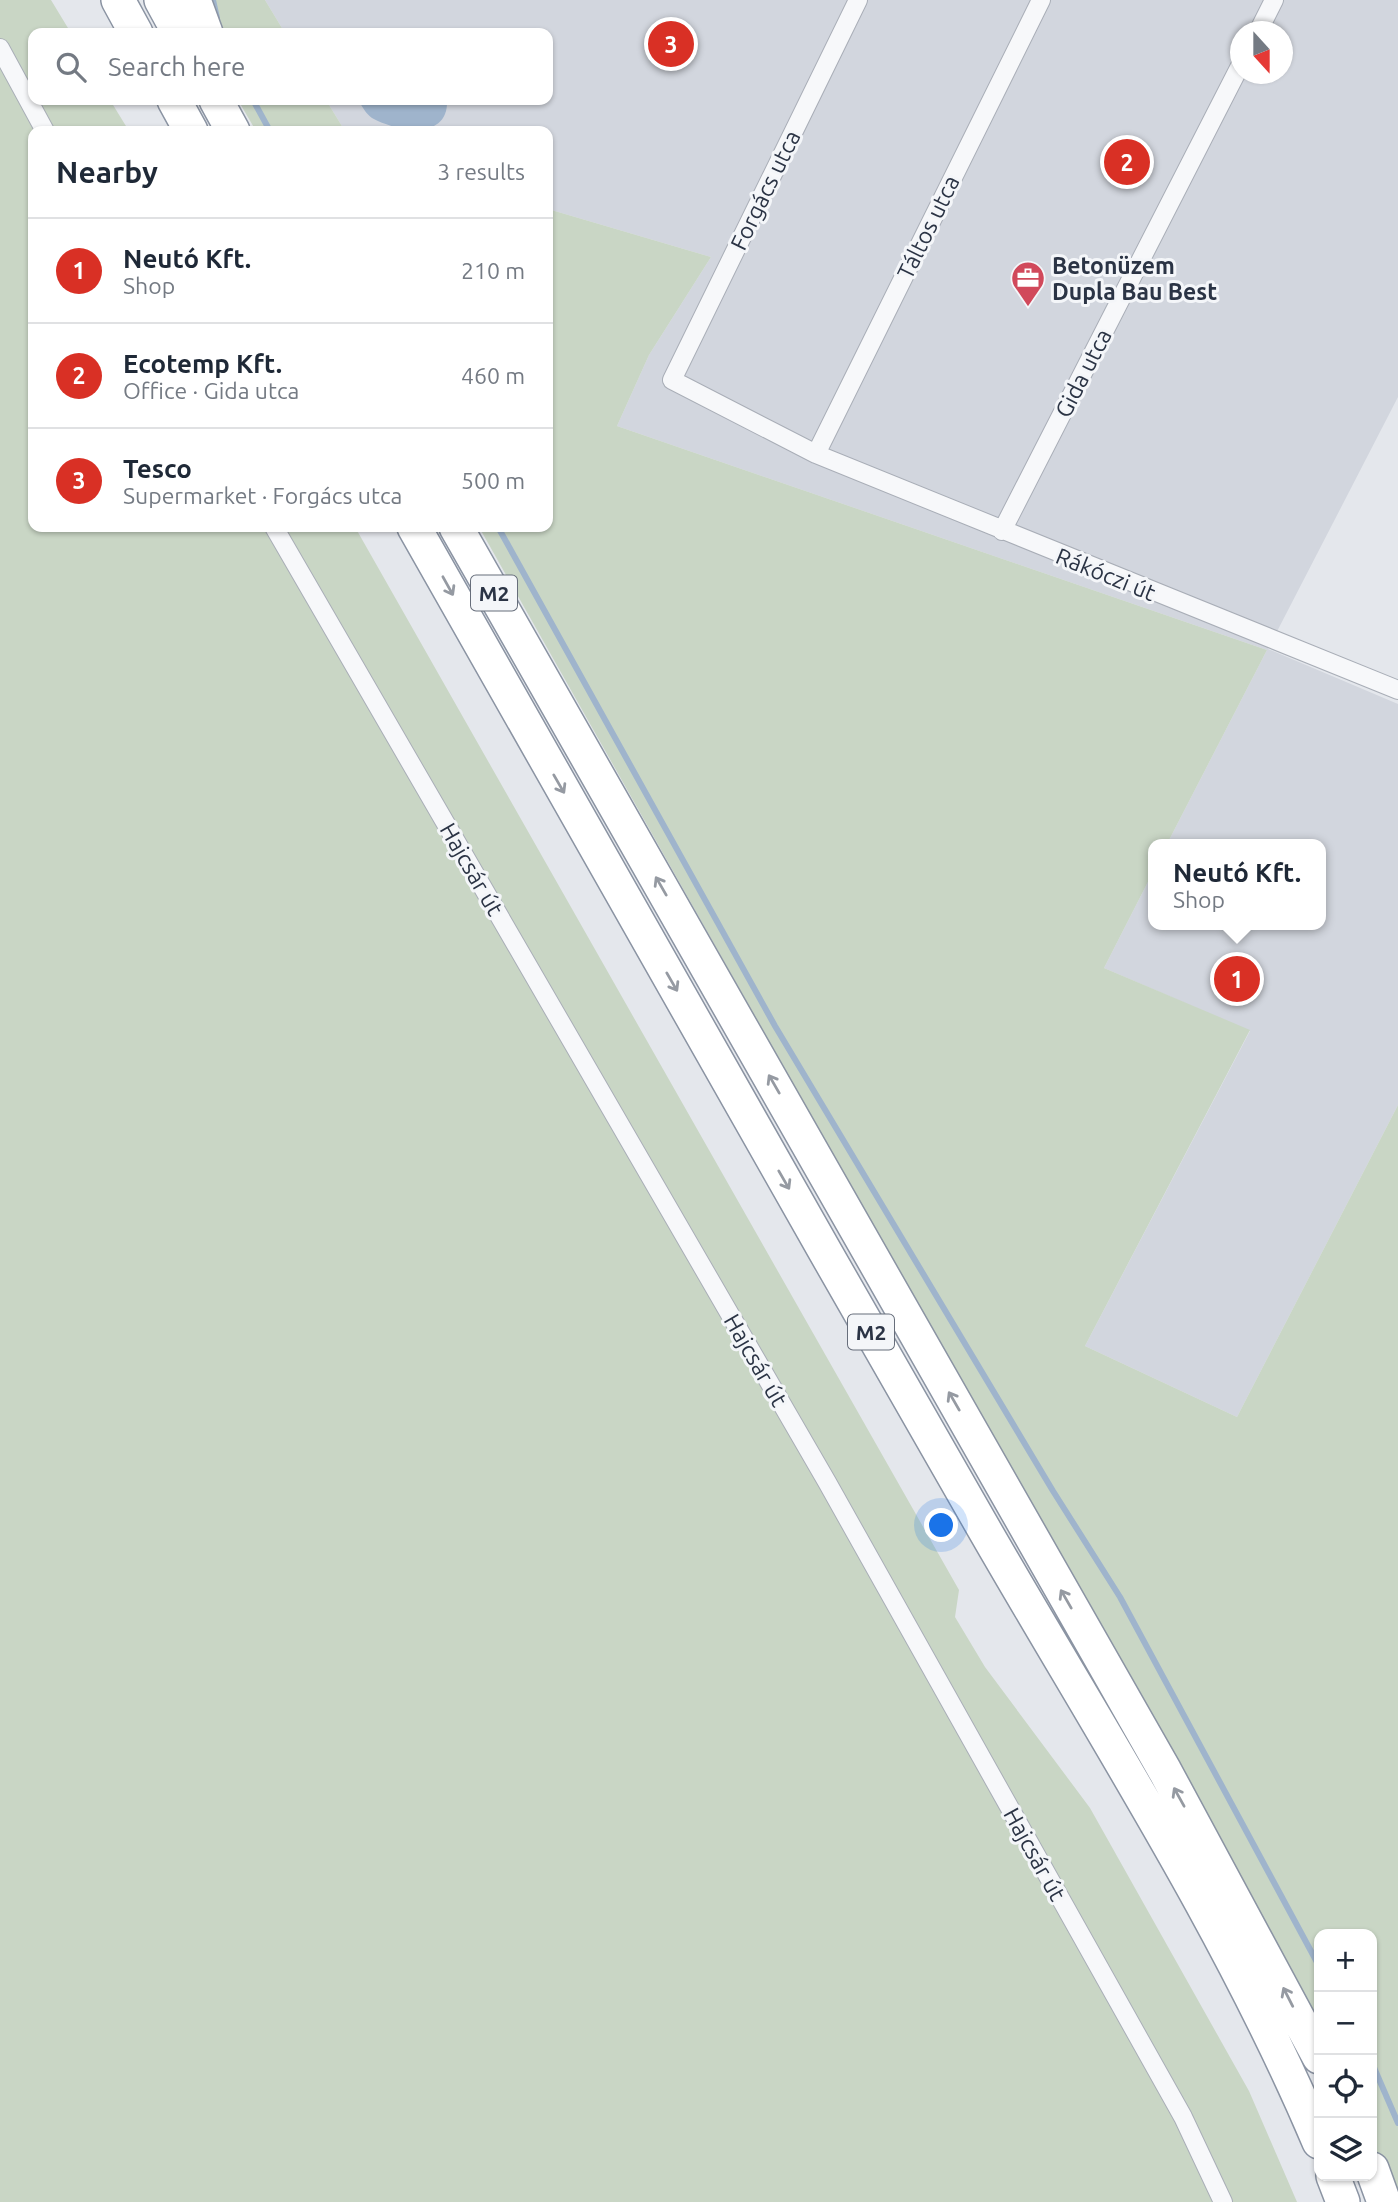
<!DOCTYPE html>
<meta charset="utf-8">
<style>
body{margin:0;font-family:Ubuntu,sans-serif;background:#f6f6f7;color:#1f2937}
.controls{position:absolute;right:21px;bottom:21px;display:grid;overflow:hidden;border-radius:14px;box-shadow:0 2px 5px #0004}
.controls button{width:63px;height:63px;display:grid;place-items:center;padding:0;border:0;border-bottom:2px solid #e0e1e3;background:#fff;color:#1f2937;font:35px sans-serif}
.compass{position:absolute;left:1230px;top:21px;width:63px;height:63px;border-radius:50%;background:#fff;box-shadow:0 2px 5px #0004;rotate:159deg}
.you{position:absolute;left:942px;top:1526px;width:24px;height:24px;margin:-18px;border:5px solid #fff;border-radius:50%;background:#1a73e8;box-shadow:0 0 0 10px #1a73e833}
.badge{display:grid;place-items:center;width:46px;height:46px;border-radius:50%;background:#d93025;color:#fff;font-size:23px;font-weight:700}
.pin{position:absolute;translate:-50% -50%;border:4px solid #fff;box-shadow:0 2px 7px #0006}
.popup{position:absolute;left:1148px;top:839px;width:178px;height:91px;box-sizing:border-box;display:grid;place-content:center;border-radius:14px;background:#fff;filter:drop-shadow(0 2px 5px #0005);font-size:23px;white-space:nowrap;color:#747a83}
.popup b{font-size:26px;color:#1f2937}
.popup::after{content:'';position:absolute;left:50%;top:100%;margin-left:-14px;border:14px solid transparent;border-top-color:#fff}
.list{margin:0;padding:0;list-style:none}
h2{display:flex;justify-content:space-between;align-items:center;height:91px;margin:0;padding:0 28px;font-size:30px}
h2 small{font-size:23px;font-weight:400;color:#747a83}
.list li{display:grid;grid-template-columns:46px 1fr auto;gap:21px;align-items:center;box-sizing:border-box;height:105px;padding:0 28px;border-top:2px solid #e0e1e3}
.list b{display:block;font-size:26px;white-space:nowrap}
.list p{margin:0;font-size:23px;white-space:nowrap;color:#747a83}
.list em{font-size:23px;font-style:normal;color:#747a83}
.icon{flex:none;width:38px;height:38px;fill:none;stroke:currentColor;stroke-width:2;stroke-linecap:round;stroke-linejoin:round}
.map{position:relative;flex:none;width:1398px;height:2202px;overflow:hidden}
.search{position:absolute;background:#fff;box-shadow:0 2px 5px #0004;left:28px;top:28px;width:525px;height:77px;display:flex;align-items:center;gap:18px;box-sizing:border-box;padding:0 24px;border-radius:14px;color:#747a83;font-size:26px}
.panel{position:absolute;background:#fff;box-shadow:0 2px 5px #0004;left:28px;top:126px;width:525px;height:406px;border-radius:14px}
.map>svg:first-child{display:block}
.built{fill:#d2d6de;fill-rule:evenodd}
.green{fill:#c9d6c5}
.water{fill:#9fb4cc}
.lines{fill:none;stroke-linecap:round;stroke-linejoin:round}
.stream{stroke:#9fb4cc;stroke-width:6}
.street-casing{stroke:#a9aeb7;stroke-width:20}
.highway-casing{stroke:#8b94a3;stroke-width:36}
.street{stroke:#f7f8fa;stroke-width:18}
.highway{stroke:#fff;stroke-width:33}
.oneway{stroke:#959aa2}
.labels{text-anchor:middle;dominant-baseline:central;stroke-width:6;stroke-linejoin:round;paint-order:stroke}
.shield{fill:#f4f6f9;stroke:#676e7b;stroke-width:2}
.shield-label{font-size:21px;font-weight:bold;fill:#2b3445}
.street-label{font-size:23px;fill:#2b3445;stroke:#f4f6f9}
.poi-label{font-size:23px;font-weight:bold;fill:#2b3445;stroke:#f4f6f9;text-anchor:start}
</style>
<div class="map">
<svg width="1398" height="2202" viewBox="0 0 1398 2202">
<rect width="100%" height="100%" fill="#e4e7ec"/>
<!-- built -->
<path class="built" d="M 265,0 L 1398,0 L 1398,397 L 1268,649 L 1398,704 L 1398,1105 L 1237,1417 L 1085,1346 L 1250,1031 L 1104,968 L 1153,872 L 1153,925 L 1321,925 L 1321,844 L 1167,844 L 1267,650 L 617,426 L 649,355 L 711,257 L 548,209 L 548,131 L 345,131 L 326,100 L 548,100 L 548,33 L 285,33 ZM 1240,32 L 1282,32 L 1282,74 L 1240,74 Z"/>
<!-- green -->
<path class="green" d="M 0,0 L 51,0 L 71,33 L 33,33 L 33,100 L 110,100 L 129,131 L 33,131 L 33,527 L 355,527 L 959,1590 L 955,1617 L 985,1667 L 1090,1808 L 1249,2091 L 1297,2202 L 0,2202 Z
M 202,0 L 265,0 L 285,33 L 211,33 Z
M 238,100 L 326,100 L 345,131 L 256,131 Z
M 548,209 L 711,257 L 649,355 L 617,426 L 1267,650 L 1167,844 L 1153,844 L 1153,872 L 1104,968 L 1250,1030 L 1085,1346 L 1237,1417 L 1398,1105 L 1398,2202 L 1372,2148 L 1372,1934 L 1319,1934 L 1319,2036 L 1087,1605 L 479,527 L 548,527 Z"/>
<!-- water -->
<path class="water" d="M 358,100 L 447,100 C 449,142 395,131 372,118 C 366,114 362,106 358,100 Z"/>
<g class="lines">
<!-- stream -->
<path class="stream" d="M 213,0 L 217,18
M 253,100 L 270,131
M 498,527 L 775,1026 L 1053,1491 L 1120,1597 L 1319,1966
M 1372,2063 L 1398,2123"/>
<!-- street casing -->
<g class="street-casing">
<path id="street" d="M 858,0 L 672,380 L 816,454 L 1398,690
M 1258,32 L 1274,0
M 0,48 L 45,131
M 816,454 L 1041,0
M 274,527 L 827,1482 L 1183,2117 L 1223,2202
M 1002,531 L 1240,66"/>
</g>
<!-- highway casing -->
<g class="highway-casing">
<path id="highway" d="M 118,0 L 136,33
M 161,0 L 179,33
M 194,0 L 206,33
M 174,100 L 191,131
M 216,100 L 233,131
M 414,527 C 601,859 790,1191 980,1522 C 1097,1726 1227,1925 1319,2142
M 456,527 L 1165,1771 L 1319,2057
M 1372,2169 L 1384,2202
M 1333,2176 L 1343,2202"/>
</g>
<!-- street -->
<use href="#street" class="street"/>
<!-- highway -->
<use href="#highway" class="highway"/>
</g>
<!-- one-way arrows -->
<defs><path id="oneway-shaft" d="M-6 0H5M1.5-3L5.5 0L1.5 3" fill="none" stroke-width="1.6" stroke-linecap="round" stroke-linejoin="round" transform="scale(1.75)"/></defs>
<g class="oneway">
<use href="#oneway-shaft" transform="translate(448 586) rotate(61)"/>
<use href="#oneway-shaft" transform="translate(559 784) rotate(60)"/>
<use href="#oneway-shaft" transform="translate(661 886) rotate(-120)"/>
<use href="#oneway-shaft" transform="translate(672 982) rotate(60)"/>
<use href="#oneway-shaft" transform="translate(774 1084) rotate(-120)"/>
<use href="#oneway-shaft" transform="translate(784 1180) rotate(60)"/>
<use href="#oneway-shaft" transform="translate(954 1401) rotate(-120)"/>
<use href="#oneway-shaft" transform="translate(1066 1599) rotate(-120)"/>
<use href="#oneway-shaft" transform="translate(1179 1797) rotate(-119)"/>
<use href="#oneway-shaft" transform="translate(1288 1997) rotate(-117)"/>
</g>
<!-- icons -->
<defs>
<g id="office-pin" transform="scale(1.75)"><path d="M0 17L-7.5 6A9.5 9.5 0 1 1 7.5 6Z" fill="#d1495b" stroke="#f4f6f9"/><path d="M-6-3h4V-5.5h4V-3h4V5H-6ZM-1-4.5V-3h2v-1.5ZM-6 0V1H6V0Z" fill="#fff"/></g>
</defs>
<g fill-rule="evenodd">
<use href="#office-pin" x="1028" y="278"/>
</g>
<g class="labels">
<!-- shield labels -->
<g class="shield">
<rect x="471" y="575.5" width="46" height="35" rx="5"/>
<rect x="848" y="1314.5" width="46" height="35" rx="5"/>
</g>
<g class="shield-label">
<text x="494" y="593">M2</text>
<text x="871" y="1332">M2</text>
</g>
<!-- street labels -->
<g class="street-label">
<text transform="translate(765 190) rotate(-64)">Forgács utca</text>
<text transform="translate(928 227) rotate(-64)">Táltos utca</text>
<text transform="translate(1083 373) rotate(-63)">Gida utca</text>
<text transform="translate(1106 574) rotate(22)">Rákóczi út</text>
<text transform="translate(472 869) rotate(60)">Hajcsár út</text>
<text transform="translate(756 1360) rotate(60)">Hajcsár út</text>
<text transform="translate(1035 1854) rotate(61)">Hajcsár út</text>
</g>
<!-- poi labels -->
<g class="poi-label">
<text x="1052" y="265">Betonüzem<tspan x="1052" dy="26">Dupla Bau Best</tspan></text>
</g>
</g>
</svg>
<div class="controls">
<button>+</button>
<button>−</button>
<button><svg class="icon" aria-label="locate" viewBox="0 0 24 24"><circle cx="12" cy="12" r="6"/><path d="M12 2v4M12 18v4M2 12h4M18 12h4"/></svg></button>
<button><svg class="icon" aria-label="layers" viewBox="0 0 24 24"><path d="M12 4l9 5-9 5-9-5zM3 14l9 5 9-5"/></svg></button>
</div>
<svg class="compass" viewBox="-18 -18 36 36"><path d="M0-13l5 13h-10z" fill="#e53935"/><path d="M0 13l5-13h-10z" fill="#747a83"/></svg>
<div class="you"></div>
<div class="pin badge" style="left:1237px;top:979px">1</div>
<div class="popup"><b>Neutó Kft.</b>Shop</div>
<div class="pin badge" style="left:1127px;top:162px">2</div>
<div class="pin badge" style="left:671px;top:44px">3</div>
<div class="search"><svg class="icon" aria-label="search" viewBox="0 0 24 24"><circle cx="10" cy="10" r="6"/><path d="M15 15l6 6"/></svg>Search here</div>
<section class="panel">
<h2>Nearby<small>3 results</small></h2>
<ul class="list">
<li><span class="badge">1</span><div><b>Neutó Kft.</b><p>Shop</p></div><em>210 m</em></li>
<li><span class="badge">2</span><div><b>Ecotemp Kft.</b><p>Office · Gida utca</p></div><em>460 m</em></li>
<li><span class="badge">3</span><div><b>Tesco</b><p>Supermarket · Forgács utca</p></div><em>500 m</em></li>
</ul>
</section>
</div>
